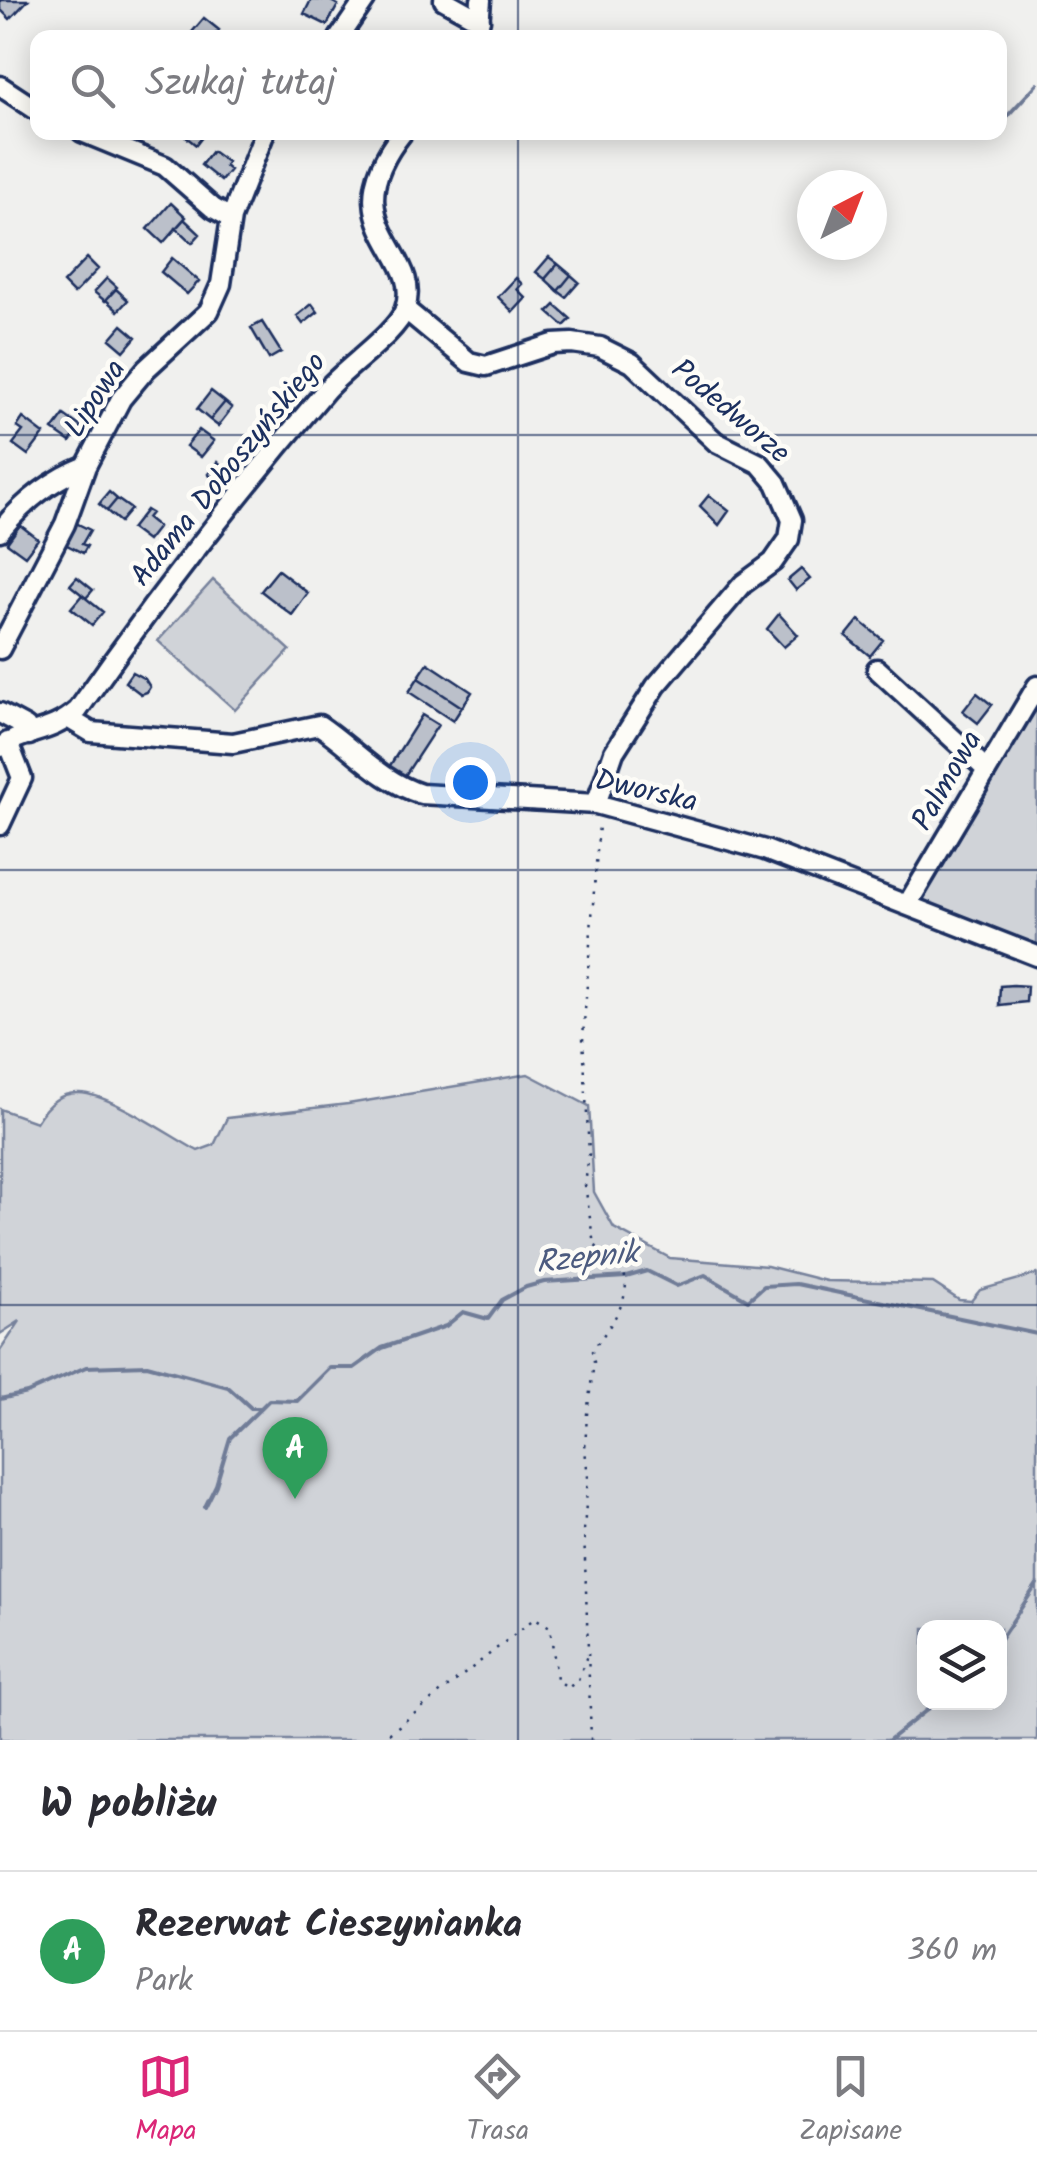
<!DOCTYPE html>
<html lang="pl">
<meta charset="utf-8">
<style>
body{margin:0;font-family:Kalam,sans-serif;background:#f7f7f7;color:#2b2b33}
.controls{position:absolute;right:30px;bottom:30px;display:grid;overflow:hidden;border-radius:20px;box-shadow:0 5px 25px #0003}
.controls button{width:90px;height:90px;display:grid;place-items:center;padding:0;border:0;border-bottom:2px solid #e1e1e2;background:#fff;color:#2b2b33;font:50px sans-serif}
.compass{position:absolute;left:797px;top:170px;width:90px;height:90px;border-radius:50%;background:#fff;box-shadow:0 5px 25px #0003;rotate:42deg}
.you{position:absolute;left:470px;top:782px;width:35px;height:35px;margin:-25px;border:8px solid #fff;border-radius:50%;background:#1a73e8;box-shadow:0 0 0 15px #1a73e833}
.badge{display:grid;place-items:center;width:65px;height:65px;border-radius:50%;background:#db2777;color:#fff;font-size:32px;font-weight:700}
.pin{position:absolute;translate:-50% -82px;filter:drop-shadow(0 2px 5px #0008)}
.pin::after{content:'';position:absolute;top:52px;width:35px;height:30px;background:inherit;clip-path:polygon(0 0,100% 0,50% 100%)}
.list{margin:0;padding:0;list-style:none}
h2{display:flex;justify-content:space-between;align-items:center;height:130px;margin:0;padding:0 40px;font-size:42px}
h2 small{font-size:32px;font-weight:400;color:#7c7c81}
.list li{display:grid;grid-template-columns:65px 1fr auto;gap:30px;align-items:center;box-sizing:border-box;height:160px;padding:0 40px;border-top:2px solid #e1e1e2}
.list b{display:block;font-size:38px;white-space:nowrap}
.list p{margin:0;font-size:32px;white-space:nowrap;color:#7c7c81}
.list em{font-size:32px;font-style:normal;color:#7c7c81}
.icon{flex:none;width:55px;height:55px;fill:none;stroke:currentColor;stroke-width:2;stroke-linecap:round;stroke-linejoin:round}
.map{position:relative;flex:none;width:1037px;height:1740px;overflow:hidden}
.search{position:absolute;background:#fff;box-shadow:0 5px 25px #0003;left:30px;right:30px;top:30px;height:110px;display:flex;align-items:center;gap:25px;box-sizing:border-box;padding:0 35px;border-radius:20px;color:#7c7c81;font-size:38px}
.sheet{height:290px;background:#fff}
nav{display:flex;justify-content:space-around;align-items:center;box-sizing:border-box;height:140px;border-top:2px solid #e1e1e2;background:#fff;font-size:28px;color:#7c7c81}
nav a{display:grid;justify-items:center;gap:5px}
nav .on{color:#db2777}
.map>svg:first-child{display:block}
.green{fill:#d0d3d8;stroke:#76819b;stroke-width:2.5;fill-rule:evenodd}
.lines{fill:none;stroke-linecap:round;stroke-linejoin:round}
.stream{stroke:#6f7b97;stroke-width:4}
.building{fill:#bbc0ca;stroke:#1b2f5e;stroke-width:2.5}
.minor-casing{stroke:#1b2f5e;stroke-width:25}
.path{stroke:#1b2f5e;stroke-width:2.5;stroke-dasharray:2.5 8;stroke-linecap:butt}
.minor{stroke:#fdfcf7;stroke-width:18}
.grid{fill:none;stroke:#1b2f5e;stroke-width:2.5;stroke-opacity:0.55}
.labels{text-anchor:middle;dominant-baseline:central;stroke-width:9;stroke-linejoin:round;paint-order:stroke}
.street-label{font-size:30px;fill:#1b2f5e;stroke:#fdfcf7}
.water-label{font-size:32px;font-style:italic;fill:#4c5b7f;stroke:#fdfcf7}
</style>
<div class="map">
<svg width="1037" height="1740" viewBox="0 0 1037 1740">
<rect width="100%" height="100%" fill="#f0f0ee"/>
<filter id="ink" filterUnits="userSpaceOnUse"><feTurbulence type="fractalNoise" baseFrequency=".01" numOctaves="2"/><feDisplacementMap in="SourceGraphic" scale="20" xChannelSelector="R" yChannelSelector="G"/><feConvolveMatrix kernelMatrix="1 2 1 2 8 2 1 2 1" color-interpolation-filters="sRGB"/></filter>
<g filter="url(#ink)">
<!-- green -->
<path class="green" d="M 213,580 L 290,650 L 235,710 L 158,641 Z
M 1037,697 L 1037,948 L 918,903 Z
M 528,1074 L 589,1106 L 594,1192 L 614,1228 L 670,1258 L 767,1266 L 826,1281 L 933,1283 L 959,1300 L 971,1301 L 980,1290 L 1037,1274 L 1037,1740 L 0,1740 L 0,1351 L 20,1321 L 0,1334 L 0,1109 L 36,1122 C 45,1107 59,1092 79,1093 C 111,1094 168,1135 198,1151 L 214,1145 L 227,1118 L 348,1104 ZM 924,1628 L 1000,1628 L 1000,1702 L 924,1702 Z"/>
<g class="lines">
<!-- stream -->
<path class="stream" d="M 1000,124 L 1037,84
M 0,1399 L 27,1393 L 86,1367 L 147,1365 L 228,1387 L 251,1408 L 261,1408 L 269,1400 L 297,1401 L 330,1368 L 354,1368 L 382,1348 L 446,1326 L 463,1312 L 488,1319 L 502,1300 L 526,1287 L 544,1282 L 626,1277 L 647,1271 L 677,1286 L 705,1275 L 748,1300 L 764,1286 L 796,1284 L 1037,1334
M 205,1507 L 216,1485 L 230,1438 L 260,1409
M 1000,1640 L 1037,1584
M 889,1740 L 937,1702"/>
</g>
<!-- building -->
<path class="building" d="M 0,0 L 28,0 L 10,19 L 0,9 Z
M 311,0 L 329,0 L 338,5 L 327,25 L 304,14 Z
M 204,18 L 219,30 L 212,38 L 187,38 Z
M 180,132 L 206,132 L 196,145 Z
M 212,151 L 227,162 L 225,166 L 230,170 L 221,181 L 201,165 Z
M 171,203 L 186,217 L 163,243 L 148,229 Z
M 184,219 L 200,234 L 192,243 L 176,228 Z
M 549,257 L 558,264 L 545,279 L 536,272 Z
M 87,258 L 98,269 L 74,294 L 63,283 Z
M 172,258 L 199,281 L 187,294 L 161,272 Z
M 558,264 L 571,275 L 558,291 L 545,279 Z
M 571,275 L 579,282 L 566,297 L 558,291 Z
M 107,278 L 117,287 L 105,301 L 94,292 Z
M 516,278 L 522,284 L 517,289 L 526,298 L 513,312 L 498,297 Z
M 116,289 L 128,300 L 118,311 L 106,300 Z
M 312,304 L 318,312 L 303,324 L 297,316 Z
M 555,305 L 571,319 L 564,326 L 548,312 Z
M 262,322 L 281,352 L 269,359 L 251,328 Z
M 122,325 L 136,337 L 124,351 L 110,339 Z
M 211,391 L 225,402 L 210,420 L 197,409 Z
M 225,402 L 232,408 L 218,426 L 210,420 Z
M 64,415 L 81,427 L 70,442 L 53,430 Z
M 23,418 L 44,434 L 28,455 L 13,444 L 23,431 L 17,427 Z
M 199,430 L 214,441 L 201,457 L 186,446 Z
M 218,462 L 227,470 L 216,482 L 208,474 Z
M 109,492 L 117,499 L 107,511 L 99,504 Z
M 709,495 L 729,511 L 719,525 L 700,506 Z
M 117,499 L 131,509 L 120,522 L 107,511 Z
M 146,510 L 151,513 L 147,518 L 158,527 L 147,541 L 131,529 Z
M 76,523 L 90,530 L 82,544 L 87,546 L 83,553 L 65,544 Z
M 20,525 L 38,539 L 25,556 L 7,543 Z
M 801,569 L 810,579 L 796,590 L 788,580 Z
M 278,570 L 308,593 L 292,615 L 261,591 Z
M 77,577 L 93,590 L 86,598 L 70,585 Z
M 82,595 L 103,612 L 92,625 L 71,608 Z
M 779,614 L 798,635 L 784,647 L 767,629 Z
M 859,620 L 883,640 L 870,656 L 846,636 Z
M 428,663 L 472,692 L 462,707 L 418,678 Z
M 132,672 L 145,679 L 150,687 L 147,692 L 141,694 L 125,682 Z
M 418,678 L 462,707 L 453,721 L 409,692 Z
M 977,693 L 992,705 L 978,723 L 963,711 Z
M 422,715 L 438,725 L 404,777 L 389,767 Z
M 1013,985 L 1027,986 L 1026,1002 L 999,1005 L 1000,986 Z"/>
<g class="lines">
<!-- minor casing -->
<g class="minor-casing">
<path id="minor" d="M 444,0 L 480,20
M 339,38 L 365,0
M 478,38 L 481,0
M 0,86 L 38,111
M 82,132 L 165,166 L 213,208 L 231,218
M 405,309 L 469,362 L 486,366 L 553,344 L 572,343 L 600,347 L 632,363 L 716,442 L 760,464 L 776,483 L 792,520 L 789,539 L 773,562 L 743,584 L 656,686 L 614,752 L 596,804
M 0,531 C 24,501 51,480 86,466
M 0,649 L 65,524 L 86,466 L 121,399 L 146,369 L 209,311 L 221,284 L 231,218 L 265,132
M 877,669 L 987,770
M 0,713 L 26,727 L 29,735
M 68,718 L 91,732 L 233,743 L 319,725 C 353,748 382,782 421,794 L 596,804 L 765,850 L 1037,956
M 0,747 C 27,729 49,735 78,710 C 155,599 238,493 326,390 C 346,367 397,333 405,309 C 425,251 328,226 403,132
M 0,825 L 22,778 L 8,742
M 907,905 L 1037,686"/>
</g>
<!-- path -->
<path class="path" d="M 381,1740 L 535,1618 L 550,1627 L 557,1679 L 568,1688 L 578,1680 L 589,1650
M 591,1740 L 584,1530 L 588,1477 L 585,1449 L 587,1414 L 594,1362 L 592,1351 C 607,1329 640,1292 619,1265 C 613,1257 602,1251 594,1245 L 585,1185 L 589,1154 L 583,1037 L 599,824"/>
<!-- minor -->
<use href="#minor" class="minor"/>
</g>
</g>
<!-- grid -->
<path class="grid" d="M 518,0 L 518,38M 518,132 L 518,1740M 0,435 L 1037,435M 0,870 L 1037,870M 0,1305 L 1037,1305"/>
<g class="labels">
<!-- street labels -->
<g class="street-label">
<text transform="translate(96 399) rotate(-57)">Lipowa</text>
<text transform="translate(730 412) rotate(40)">Podedworze</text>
<text transform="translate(229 470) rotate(-51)">Adama Doboszyńskiego</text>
<text transform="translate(948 781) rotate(-60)">Palmowa</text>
<text transform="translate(646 792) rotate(13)">Dworska</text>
</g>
<!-- water labels -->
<g class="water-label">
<text transform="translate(587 1259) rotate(-6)">Rzepnik</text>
</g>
</g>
</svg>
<div class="controls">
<button><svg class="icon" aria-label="layers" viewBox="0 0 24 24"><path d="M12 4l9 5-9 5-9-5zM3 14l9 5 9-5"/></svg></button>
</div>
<svg class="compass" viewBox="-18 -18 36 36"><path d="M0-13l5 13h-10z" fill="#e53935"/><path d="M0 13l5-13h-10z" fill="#7c7c81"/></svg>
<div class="you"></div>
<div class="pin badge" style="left:295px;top:1499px;background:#2e9e5b">A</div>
<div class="search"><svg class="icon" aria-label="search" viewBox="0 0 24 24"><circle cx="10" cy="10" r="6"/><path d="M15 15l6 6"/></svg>Szukaj tutaj</div>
</div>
<section class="sheet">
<h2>W pobliżu<small></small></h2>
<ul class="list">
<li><span class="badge" style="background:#2e9e5b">A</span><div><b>Rezerwat Cieszynianka</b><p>Park</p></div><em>360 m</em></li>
</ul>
</section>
<nav>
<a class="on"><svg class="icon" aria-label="map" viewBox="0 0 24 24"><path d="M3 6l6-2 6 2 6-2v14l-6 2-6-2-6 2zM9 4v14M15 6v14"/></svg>Mapa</a>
<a><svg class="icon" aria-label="directions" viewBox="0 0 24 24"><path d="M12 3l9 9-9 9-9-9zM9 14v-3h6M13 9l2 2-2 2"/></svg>Trasa</a>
<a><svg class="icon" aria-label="saved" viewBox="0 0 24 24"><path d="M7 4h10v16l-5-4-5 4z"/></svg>Zapisane</a>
</nav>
